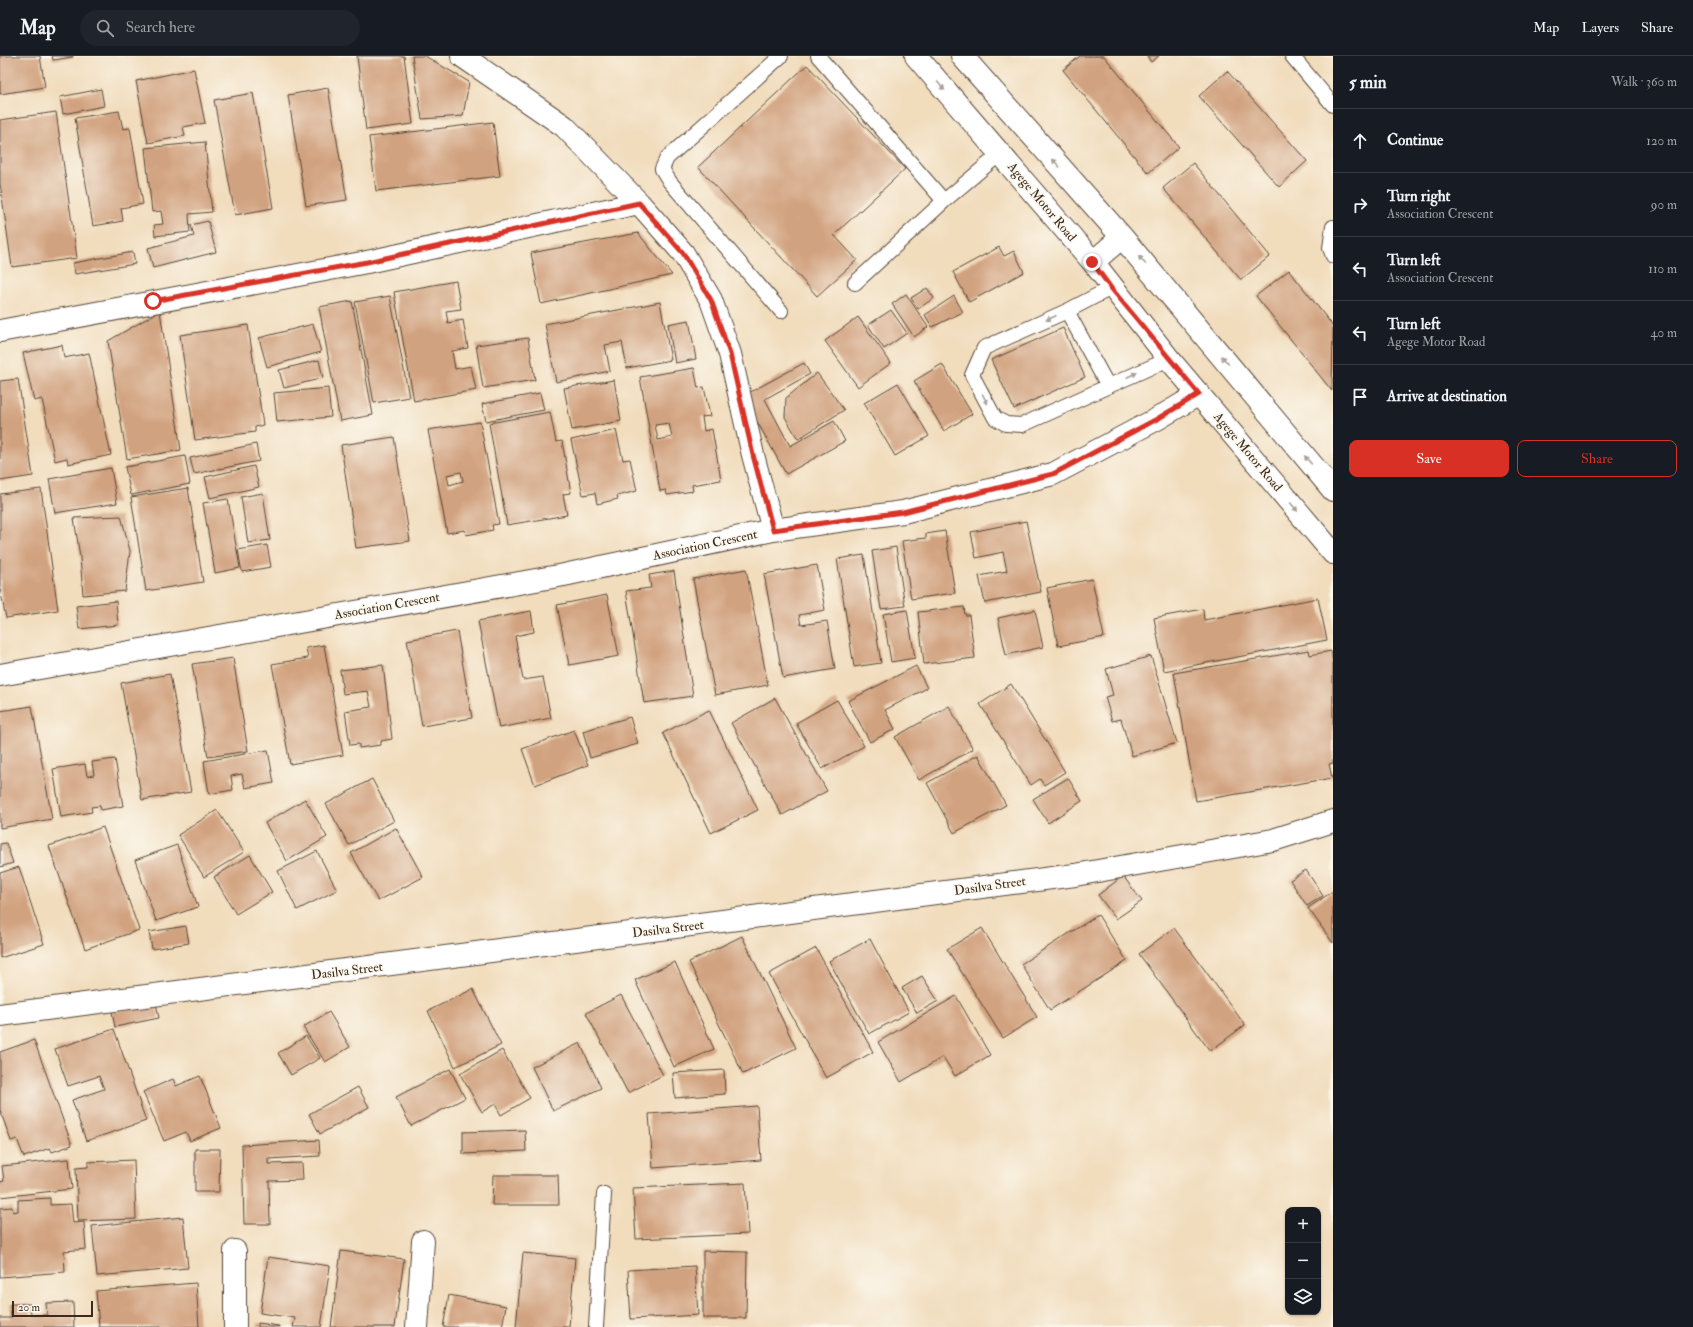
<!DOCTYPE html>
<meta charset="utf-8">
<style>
body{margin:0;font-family:"IM FELL Double Pica",serif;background:#20242c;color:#f1f3f6}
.controls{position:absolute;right:12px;bottom:12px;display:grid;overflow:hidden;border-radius:8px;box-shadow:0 1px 3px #0004}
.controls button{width:36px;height:36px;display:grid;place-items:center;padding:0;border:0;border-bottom:1px solid #363941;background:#171b24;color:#f1f3f6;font:20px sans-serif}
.scale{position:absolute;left:12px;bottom:10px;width:81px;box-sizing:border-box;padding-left:4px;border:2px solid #3b2a1e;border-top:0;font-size:11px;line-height:14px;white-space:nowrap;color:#3b2a1e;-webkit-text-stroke:3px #fbf7ec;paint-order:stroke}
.stop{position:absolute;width:12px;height:12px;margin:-9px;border:3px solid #d93025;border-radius:50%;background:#fff}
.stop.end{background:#d93025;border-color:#fff;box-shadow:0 1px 4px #0008}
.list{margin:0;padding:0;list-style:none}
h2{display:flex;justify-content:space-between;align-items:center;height:52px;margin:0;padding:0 16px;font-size:17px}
h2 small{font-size:13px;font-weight:400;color:#9ea1a6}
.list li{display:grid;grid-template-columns:26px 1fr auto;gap:12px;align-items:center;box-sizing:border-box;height:64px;padding:0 16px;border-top:1px solid #363941}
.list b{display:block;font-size:15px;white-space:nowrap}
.list p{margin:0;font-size:13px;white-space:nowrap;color:#9ea1a6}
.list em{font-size:13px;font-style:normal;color:#9ea1a6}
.actions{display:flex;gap:8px;padding:12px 16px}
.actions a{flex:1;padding:9px 0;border:1px solid #d93025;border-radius:8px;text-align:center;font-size:14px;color:#d93025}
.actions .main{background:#d93025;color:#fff}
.icon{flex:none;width:22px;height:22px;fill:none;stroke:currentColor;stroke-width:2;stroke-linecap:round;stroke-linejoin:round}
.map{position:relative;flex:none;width:1333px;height:1271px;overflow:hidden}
header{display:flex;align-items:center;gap:24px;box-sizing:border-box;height:56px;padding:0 20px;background:#171b24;border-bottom:1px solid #363941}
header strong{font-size:19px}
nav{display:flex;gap:22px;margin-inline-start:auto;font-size:14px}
.search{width:280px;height:36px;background:#20242c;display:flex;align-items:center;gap:10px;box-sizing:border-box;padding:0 14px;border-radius:22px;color:#9ea1a6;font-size:15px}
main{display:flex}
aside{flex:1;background:#171b24}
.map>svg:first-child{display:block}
.building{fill:#d1a27f;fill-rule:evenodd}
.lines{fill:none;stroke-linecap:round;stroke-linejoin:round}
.service-casing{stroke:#564536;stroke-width:16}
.minor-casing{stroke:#564536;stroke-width:24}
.secondary-casing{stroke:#564536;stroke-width:24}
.service{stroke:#fff;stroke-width:14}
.minor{stroke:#fff;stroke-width:22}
.secondary{stroke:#fff;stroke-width:22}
.oneway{fill:#a79f9a}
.route{stroke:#d93025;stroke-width:5}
.labels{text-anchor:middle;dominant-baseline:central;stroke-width:3;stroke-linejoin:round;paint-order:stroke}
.street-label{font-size:13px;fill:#3b2a1e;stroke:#fbf7ec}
</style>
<header>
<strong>Map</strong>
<div class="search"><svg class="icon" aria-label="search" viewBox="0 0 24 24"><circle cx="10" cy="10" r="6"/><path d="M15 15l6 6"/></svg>Search here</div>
<nav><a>Map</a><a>Layers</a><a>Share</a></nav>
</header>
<main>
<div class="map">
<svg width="1333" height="1271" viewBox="0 0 1333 1271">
<rect width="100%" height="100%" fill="#fbf7ec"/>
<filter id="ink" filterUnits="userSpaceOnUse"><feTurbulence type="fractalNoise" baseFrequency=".025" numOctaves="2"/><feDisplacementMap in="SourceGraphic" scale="8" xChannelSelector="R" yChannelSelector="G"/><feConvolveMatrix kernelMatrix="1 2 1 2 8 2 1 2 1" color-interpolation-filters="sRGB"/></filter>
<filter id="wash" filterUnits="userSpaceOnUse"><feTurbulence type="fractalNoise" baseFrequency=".012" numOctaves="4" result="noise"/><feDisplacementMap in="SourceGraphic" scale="16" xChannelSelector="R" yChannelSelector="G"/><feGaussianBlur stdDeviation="0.9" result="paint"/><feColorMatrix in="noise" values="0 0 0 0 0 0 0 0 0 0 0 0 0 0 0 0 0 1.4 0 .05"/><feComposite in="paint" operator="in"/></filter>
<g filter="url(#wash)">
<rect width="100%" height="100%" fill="#f1dcbc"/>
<g id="blocks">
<!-- building -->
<path class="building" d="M 0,0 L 40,0 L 45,31 L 0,38 Z
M 52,0 L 73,0 L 73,1 L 53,4 Z
M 357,0 L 404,0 L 413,68 L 366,74 Z
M 412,0 L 425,0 L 469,26 L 463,60 L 422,63 Z
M 1080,0 L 1104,0 L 1179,91 L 1148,117 L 1063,14 Z
M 1147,0 L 1159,0 L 1151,6 Z
M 807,9 L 905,113 L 834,179 L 857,204 L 817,240 L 698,111 Z
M 194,13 L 205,67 L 183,71 L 185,80 L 148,87 L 136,25 Z
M 1227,15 L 1307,105 L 1279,131 L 1199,40 Z
M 328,32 L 347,144 L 306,150 L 288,39 Z
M 101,33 L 104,50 L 63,58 L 60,41 Z
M 253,37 L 273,152 L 235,159 L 214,44 Z
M 119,55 L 123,73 L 130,72 L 143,148 L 121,152 L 123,165 L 93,170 L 75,62 Z
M 56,56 L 77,202 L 12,211 L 0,127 L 0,64 Z
M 493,66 L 500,120 L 376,135 L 369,81 Z
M 205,86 L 212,156 L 189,158 L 190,176 L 155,180 L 154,169 L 163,168 L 161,155 L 152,156 L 145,92 Z
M 1193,107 L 1270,200 L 1241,224 L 1163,132 Z
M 208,165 L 216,196 L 153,212 L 148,192 L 194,180 L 191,169 Z
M 638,177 L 672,219 L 541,248 L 531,197 Z
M 999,191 L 1004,200 L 1014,195 L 1024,216 L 969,246 L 953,216 Z
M 133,196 L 135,208 L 75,218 L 73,207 Z
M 1289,214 L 1333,270 L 1332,335 L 1256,240 Z
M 456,225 L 461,253 L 446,255 L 448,267 L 463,264 L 468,292 L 452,295 L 455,313 L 471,310 L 476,334 L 414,345 L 394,236 Z
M 927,232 L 934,242 L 918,253 L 911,242 Z
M 906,238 L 928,271 L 914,281 L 892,248 Z
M 390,240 L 409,341 L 374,347 L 355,246 Z
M 954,240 L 963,256 L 932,271 L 925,259 Z
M 352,245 L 373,359 L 340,365 L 319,251 Z
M 660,246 L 671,304 L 627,312 L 622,286 L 605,289 L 610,315 L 556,326 L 545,268 Z
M 891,254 L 907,277 L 884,293 L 868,269 Z
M 160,255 L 181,394 L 127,403 L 108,285 Z
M 858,261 L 891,307 L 858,331 L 825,285 Z
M 689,264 L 696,303 L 675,307 L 668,268 Z
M 313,268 L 321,296 L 267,311 L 259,282 Z
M 248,269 L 263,369 L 255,371 L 255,376 L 195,384 L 180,279 Z
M 1063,272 L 1085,321 L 1014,353 L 991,304 Z
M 528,282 L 535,324 L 483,332 L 476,289 Z
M 62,289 L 64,302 L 89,297 L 111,399 L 68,408 L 67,402 L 55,405 L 42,343 L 34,345 L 23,297 Z
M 319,304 L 323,322 L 284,332 L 279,314 Z
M 804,307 L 810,318 L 765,343 L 790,390 L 834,365 L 845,385 L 786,418 L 743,340 Z
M 942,308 L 972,358 L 944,375 L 914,325 Z
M 694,312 L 698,332 L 704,331 L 710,360 L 702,361 L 704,375 L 712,373 L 721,424 L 692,429 L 693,435 L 667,439 L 666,434 L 660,435 L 640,321 ZM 669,367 L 672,381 L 658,384 L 655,369 Z
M 817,317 L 844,354 L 798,383 L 785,361 L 786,342 Z
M 18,323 L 33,420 L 0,425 L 0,325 Z
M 614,324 L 621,365 L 572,374 L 564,332 Z
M 898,327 L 929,380 L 895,400 L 864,347 Z
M 328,332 L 331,361 L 277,366 L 274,337 Z
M 540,337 L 544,354 L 486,365 L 482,348 Z
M 550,356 L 556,386 L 562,385 L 571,437 L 563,438 L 567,459 L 507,469 L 489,367 Z
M 480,366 L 499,468 L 492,469 L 493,474 L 466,479 L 465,474 L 447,477 L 428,374 ZM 461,416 L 463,425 L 449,429 L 447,419 Z
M 616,374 L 623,404 L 630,403 L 637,435 L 617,440 L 618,443 L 597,448 L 595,437 L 583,439 L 571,384 Z
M 394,381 L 410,485 L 356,492 L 341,389 Z
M 256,388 L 259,405 L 194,418 L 190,402 Z
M 185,400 L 190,428 L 131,439 L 125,411 Z
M 254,410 L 259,431 L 210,442 L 205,421 Z
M 111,412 L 117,447 L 55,457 L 49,423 Z
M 188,432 L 203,526 L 146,535 L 131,441 Z
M 41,433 L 58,554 L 6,562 L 0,533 L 0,438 Z
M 263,437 L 270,484 L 248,487 L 241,441 Z
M 228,443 L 240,512 L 215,517 L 203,447 Z
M 121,460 L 130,495 L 125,535 L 83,539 L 80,501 L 74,462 Z
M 1026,465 L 1041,536 L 985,547 L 979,520 L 1007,515 L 1003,496 L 976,502 L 971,476 Z
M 945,475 L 955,537 L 911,543 L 902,485 L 926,482 L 926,478 Z
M 267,489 L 271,511 L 242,516 L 238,494 Z
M 896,491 L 905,550 L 881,553 L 872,495 Z
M 864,499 L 881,607 L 854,611 L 837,503 Z
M 817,509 L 825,554 L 799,559 L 801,569 L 827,565 L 835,613 L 783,622 L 764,518 Z
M 746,513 L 768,629 L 715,639 L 693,523 Z
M 674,515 L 693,640 L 644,647 L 626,535 L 651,532 L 649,519 Z
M 1092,523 L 1104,581 L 1058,590 L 1047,532 Z
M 607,539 L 619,600 L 569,609 L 557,549 Z
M 1318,542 L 1327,584 L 1164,615 L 1154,562 L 1203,553 L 1204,564 Z
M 116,545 L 118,569 L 79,573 L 76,550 Z
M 964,551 L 965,559 L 969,559 L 975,602 L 924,608 L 918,556 Z
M 907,554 L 915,602 L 891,606 L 883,558 Z
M 1035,554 L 1043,591 L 1006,599 L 998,562 Z
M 531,555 L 534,576 L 515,580 L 523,624 L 543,621 L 551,662 L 499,672 L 478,565 Z
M 457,575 L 472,662 L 422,670 L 407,584 Z
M 324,589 L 343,699 L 290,708 L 272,608 L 308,602 L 306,592 Z
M 1309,594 L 1310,599 L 1331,595 L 1333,608 L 1333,707 L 1329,708 L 1332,722 L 1196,745 L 1174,617 Z
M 1151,600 L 1177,687 L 1132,700 L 1121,663 L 1112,665 L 1105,641 L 1113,639 L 1106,613 Z
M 233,602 L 248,695 L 208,701 L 192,608 Z
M 383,609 L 392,683 L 381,685 L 381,689 L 359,692 L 359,688 L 350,689 L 345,655 L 371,651 L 368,635 L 343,638 L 340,614 Z
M 916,610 L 927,632 L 885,654 L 895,673 L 870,686 L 848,645 Z
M 170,618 L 191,736 L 142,744 L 121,627 Z
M 1011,628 L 1065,716 L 1044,729 L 1040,723 L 1031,729 L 980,648 Z
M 775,642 L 827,735 L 782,759 L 731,667 Z
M 837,644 L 864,690 L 822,713 L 796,667 Z
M 32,650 L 52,763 L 0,772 L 0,655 Z
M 949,650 L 973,693 L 919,724 L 895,681 Z
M 709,654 L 758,754 L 711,777 L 663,677 Z
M 630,661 L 638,688 L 590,702 L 583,675 Z
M 574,674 L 588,709 L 535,729 L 522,693 Z
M 268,694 L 274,727 L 245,732 L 242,718 L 231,720 L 233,734 L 209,738 L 204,705 Z
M 978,699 L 1006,749 L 954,777 L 927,727 Z
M 115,703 L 123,750 L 101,754 L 100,750 L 91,751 L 92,756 L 61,761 L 53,713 L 85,708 L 87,720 L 94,719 L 92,706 Z
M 1068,722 L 1082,745 L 1048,767 L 1033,743 Z
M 372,723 L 394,765 L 349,789 L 326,748 Z
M 305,743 L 327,781 L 287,805 L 265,767 Z
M 217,754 L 244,796 L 204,821 L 178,779 Z
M 103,771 L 139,874 L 85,893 L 49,790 Z
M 396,772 L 423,821 L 378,845 L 351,797 Z
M 6,787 L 13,807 L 0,811 L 0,788 Z
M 177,789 L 198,851 L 156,865 L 135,804 Z
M 317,795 L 337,834 L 297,854 L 278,815 Z
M 250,799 L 272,836 L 236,858 L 214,821 Z
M 19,811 L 44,888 L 0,902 L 0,817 Z
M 1306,814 L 1323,840 L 1307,850 L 1290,824 Z
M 1123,820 L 1142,845 L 1116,863 L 1098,839 Z
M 1333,835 L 1333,887 L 1308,852 Z
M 1098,859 L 1127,905 L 1050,954 L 1021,908 Z
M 186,870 L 189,887 L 152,893 L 149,876 Z
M 982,872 L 1037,961 L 1003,982 L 947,893 Z
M 1174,872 L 1245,969 L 1210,995 L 1139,898 Z
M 742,880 L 796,992 L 743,1018 L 689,906 Z
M 870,883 L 909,956 L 869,978 L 829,905 Z
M 816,892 L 873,996 L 826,1022 L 769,918 Z
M 675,906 L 714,993 L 674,1011 L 635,924 Z
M 922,920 L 938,945 L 917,957 L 902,932 Z
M 473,933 L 501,989 L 455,1011 L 428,955 Z
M 621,939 L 663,1019 L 628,1037 L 586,957 Z
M 956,940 L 990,999 L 955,1020 L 943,1001 L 901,1026 L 878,986 Z
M 156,947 L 159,962 L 115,971 L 112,956 Z
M 329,956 L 350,991 L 325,1006 L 303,971 Z
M 114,973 L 146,1065 L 86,1085 L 72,1044 L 104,1033 L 99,1020 L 68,1030 L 55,993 Z
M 306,980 L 320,1002 L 291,1019 L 278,997 Z
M 34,984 L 72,1089 L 52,1096 L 50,1092 L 24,1101 L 17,1083 L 11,1085 L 0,1054 L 0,996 Z
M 580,987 L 601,1032 L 553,1055 L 532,1011 Z
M 502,994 L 530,1042 L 501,1059 L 495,1048 L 482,1056 L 460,1018 Z
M 450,1013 L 465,1042 L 411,1070 L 396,1041 Z
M 724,1014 L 725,1038 L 675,1042 L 673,1017 Z
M 200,1020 L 221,1072 L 190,1085 L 186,1076 L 164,1085 L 143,1036 L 173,1023 L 176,1030 Z
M 358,1031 L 369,1051 L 320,1078 L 309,1058 Z
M 757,1050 L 761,1104 L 653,1112 L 649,1058 Z
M 525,1074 L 526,1095 L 463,1098 L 463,1076 Z
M 319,1084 L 320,1100 L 268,1103 L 268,1108 L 302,1107 L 303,1124 L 269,1125 L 270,1168 L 244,1168 L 242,1089 Z
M 195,1093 L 220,1093 L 219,1136 L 195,1136 Z
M 69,1103 L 72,1133 L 0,1141 L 0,1126 L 4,1125 L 2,1110 Z
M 134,1104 L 136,1163 L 78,1165 L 76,1112 L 88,1111 L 88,1106 Z
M 493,1119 L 558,1119 L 559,1149 L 492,1149 Z
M 745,1127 L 748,1178 L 636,1183 L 633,1132 Z
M 50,1142 L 50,1149 L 71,1148 L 73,1167 L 84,1166 L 86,1193 L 64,1195 L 65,1216 L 0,1221 L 0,1152 L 12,1151 L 13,1156 L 18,1155 L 18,1144 Z
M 183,1161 L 188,1212 L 97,1220 L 92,1170 Z
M 341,1195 L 404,1203 L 395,1271 L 331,1271 Z
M 703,1195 L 747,1196 L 746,1262 L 703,1262 Z
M 523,1197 L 575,1202 L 569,1271 L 516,1271 Z
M 268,1201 L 330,1210 L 321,1271 L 293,1271 L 295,1262 L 260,1257 Z
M 695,1210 L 698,1259 L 631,1263 L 628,1214 Z
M 196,1227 L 199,1271 L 99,1271 L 96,1235 Z
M 449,1239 L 506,1250 L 502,1271 L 443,1271 Z
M 73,1246 L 74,1271 L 0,1271 L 0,1262 L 11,1262 L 10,1248 L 30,1248 L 31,1259 L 47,1259 L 46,1247 Z
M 258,1267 L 279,1270 L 279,1271 L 258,1271 Z"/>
</g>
</g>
<g filter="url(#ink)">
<use href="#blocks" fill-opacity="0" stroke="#564536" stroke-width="1"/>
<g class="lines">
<!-- service casing -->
<g class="service-casing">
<path id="service" d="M 818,0 L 944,145
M 1292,0 L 1333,49
M 1333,171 L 1330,192 L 1333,200
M 855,227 L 944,145 L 1001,97
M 1111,232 L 1067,255 L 984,292 L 972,319 L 995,362 L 1006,368 L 1022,369 L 1169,303
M 781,255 L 670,126 L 662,113 L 667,102 L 781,0
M 1067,255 L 1108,330
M 596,1271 L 604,1138"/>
</g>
<!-- minor casing -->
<g class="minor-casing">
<path id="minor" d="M 462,0 L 564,70 L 639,147 L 683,197 L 711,244 L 730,298 L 753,399 L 773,474
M 0,275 L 367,206 L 639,147
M 0,619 L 564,519 L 773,474 L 903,456 L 1053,418 L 1157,363 L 1199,338
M 0,959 L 1075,819 L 1273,784 L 1333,765
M 235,1271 L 235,1195
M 417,1271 L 423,1185"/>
</g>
<!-- secondary casing -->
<g class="secondary-casing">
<path id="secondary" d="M 916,0 L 1093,206 L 1169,303 L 1333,497
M 962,0 L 1122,181 L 1333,434
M 1093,206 L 1122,181"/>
</g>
<!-- service -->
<use href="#service" class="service"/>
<!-- minor -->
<use href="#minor" class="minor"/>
<!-- secondary -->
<use href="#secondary" class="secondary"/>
</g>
<!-- one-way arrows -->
<defs><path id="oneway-solid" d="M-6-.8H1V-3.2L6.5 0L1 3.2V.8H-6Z"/></defs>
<g class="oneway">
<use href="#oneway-solid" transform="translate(941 30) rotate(49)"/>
<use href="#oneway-solid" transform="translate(1056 107) rotate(-132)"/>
<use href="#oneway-solid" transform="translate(1142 204) rotate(-130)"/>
<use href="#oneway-solid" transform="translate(1051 262) rotate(156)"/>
<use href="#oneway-solid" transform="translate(1225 304) rotate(-130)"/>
<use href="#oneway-solid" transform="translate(1132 319) rotate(-24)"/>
<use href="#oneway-solid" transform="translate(985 343) rotate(62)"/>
<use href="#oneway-solid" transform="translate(1308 404) rotate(-130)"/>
<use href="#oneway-solid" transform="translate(1294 451) rotate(50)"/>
</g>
</g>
<g class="lines" filter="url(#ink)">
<!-- route -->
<path class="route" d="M 153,245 L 367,206 L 639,147 L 683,197 L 711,244 L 730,298 L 753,399 L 773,474 L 903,456 L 1053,418 L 1157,363 L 1199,338 L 1111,232 L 1092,206"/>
</g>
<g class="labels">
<!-- street labels -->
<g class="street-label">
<text transform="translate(1042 146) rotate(50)">Agege Motor Road</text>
<text transform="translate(1248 396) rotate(50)">Agege Motor Road</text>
<text transform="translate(705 489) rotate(-12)">Association Crescent</text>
<text transform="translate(387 550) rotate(-10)">Association Crescent</text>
<text transform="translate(990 830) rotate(-8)">Dasilva Street</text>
<text transform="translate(668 873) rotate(-7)">Dasilva Street</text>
<text transform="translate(347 915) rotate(-7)">Dasilva Street</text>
</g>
</g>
</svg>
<div class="controls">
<button>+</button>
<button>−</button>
<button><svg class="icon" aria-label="layers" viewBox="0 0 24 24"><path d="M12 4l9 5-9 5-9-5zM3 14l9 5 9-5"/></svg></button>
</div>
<div class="scale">20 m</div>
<div class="stop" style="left:153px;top:245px"></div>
<div class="stop end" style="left:1092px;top:206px"></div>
</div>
<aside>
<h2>5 min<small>Walk · 360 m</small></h2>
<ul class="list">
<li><svg class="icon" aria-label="ahead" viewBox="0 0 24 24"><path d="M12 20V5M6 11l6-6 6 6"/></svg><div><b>Continue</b></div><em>120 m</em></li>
<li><svg class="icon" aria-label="right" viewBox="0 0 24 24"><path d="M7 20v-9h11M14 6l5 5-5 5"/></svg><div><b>Turn right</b><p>Association Crescent</p></div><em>90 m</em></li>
<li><svg class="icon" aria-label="left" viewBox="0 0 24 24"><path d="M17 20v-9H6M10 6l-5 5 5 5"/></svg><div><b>Turn left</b><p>Association Crescent</p></div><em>110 m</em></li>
<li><svg class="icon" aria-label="left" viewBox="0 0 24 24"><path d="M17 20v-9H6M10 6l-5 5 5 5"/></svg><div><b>Turn left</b><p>Agege Motor Road</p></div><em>40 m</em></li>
<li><svg class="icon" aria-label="arrive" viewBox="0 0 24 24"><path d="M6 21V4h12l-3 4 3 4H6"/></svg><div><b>Arrive at destination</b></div></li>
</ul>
<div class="actions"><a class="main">Save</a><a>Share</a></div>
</aside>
</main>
